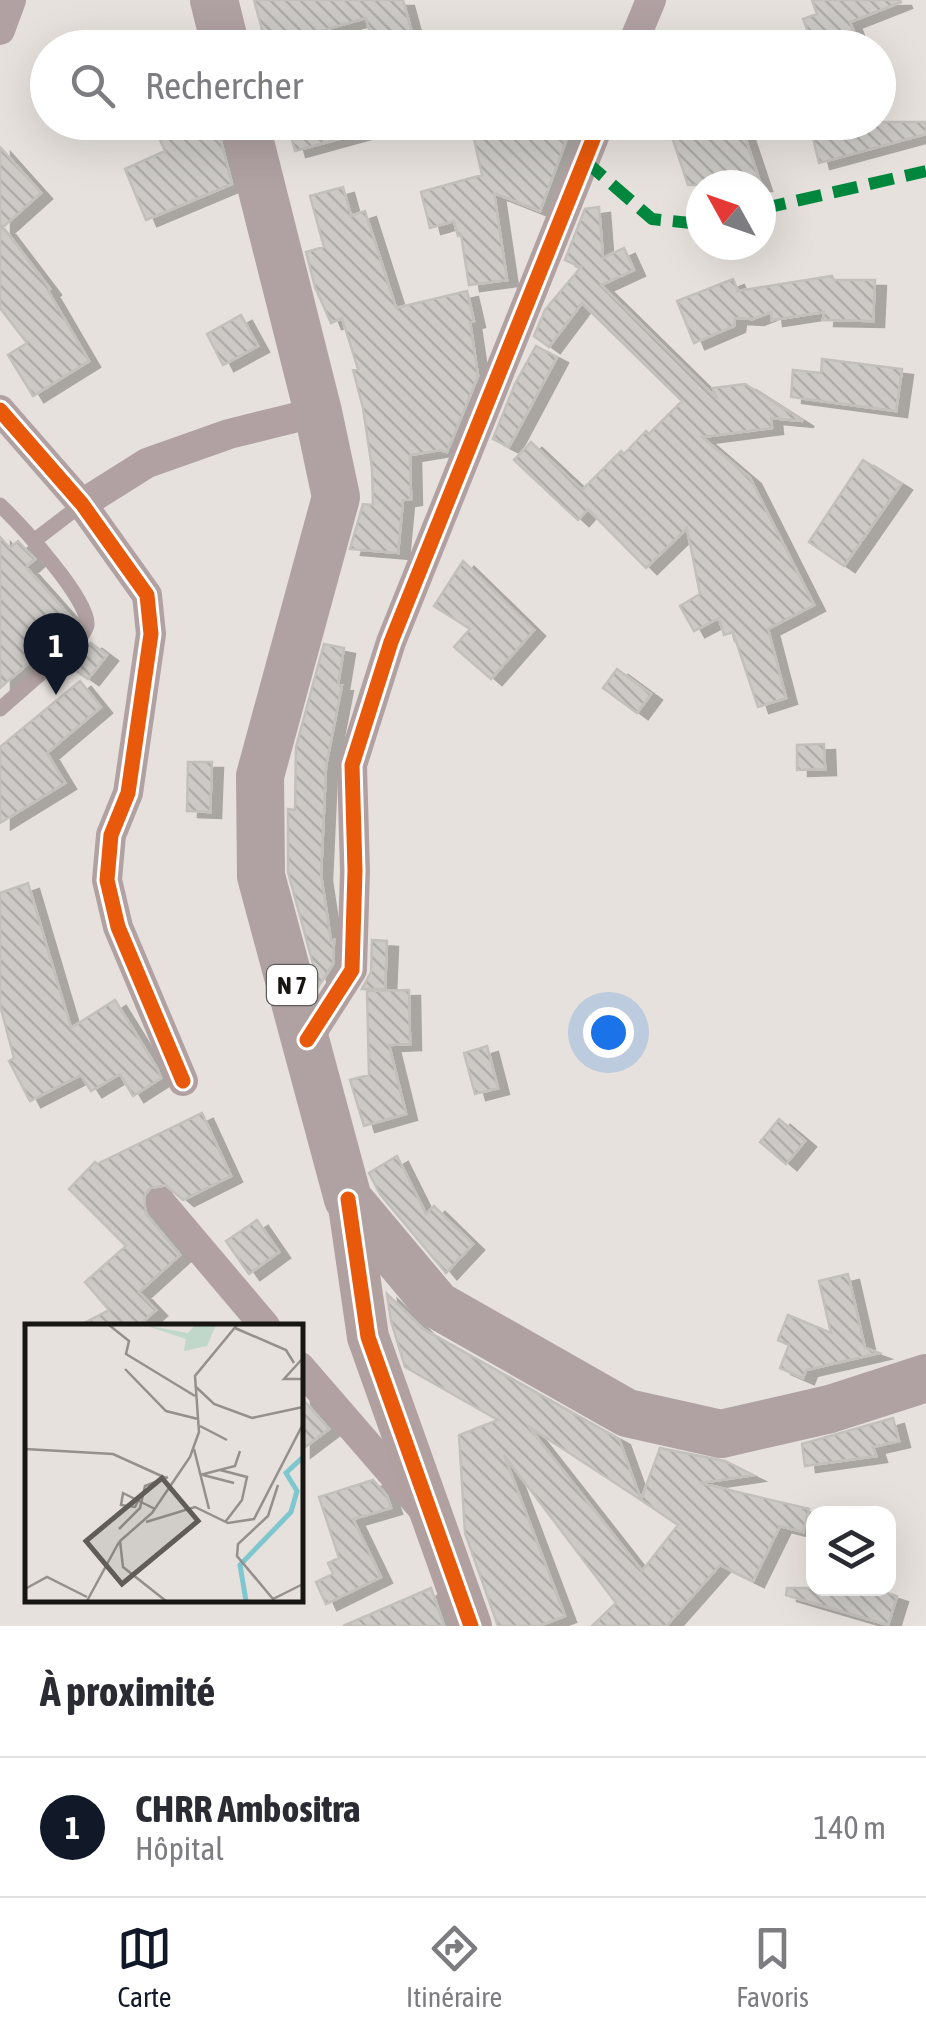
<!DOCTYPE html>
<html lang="fr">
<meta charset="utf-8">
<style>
body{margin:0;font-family:"Asap Condensed",sans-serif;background:#f7f7f7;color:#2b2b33}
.controls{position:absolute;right:30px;bottom:30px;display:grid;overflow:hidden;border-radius:20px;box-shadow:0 10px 40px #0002}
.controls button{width:90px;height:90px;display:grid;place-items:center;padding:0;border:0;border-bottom:2px solid #e1e1e2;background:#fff;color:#2b2b33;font:50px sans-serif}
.compass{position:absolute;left:686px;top:170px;width:90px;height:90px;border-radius:50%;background:#fff;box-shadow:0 10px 40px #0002;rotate:310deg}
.you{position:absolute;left:608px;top:1032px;width:35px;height:35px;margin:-25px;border:8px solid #fff;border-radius:50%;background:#1a73e8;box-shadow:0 0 0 15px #1a73e833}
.badge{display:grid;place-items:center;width:65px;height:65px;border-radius:50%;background:#111827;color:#fff;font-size:32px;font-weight:700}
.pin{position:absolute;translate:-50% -82px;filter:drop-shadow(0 2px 5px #0008)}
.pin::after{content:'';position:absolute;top:52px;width:35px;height:30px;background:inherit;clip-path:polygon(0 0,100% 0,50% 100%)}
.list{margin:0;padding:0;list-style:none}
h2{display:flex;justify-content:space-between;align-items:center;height:130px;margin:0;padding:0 40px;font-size:42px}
h2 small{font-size:32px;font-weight:400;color:#7c7c81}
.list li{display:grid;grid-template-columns:65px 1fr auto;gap:30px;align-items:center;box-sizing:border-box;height:140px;padding:0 40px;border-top:2px solid #e1e1e2}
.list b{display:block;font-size:38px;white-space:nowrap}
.list p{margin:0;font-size:32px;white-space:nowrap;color:#7c7c81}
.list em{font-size:32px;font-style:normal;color:#7c7c81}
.icon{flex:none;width:55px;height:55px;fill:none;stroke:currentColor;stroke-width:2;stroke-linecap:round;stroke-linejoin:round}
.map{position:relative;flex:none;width:926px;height:1626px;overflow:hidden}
.search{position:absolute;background:#fff;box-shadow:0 10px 40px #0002;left:30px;right:30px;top:30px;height:110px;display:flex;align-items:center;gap:25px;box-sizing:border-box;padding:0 35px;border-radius:55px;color:#7c7c81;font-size:38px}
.sheet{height:270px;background:#fff}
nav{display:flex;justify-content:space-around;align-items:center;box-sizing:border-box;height:140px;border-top:2px solid #e1e1e2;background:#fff;font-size:28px;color:#7c7c81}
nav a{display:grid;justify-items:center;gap:5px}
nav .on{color:#111827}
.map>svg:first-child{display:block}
.building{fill:url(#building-back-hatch);stroke:#c3c0bc;stroke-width:2.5;filter:url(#shadow)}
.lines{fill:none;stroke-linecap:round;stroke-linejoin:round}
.lane{stroke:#b1a1a2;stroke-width:15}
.street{stroke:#b1a1a2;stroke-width:30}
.secondary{stroke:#b0a0a0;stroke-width:42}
.primary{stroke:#b0a1a2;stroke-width:48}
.quiet{stroke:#00873e;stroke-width:12;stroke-dasharray:25 12;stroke-linecap:butt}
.cycleway-casing{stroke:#fff;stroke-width:21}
.cycleway{stroke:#e8590c;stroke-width:15}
.labels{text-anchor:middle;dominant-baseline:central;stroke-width:9;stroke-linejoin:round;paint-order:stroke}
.shield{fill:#fff;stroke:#5d5c5a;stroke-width:2.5}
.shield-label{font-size:25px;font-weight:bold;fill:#181613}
.inset-river{fill:none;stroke:#7fc7cf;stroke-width:5}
.inset-road{fill:none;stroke:#94908c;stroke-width:2.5}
.view{fill:#605d59;fill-opacity:0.15;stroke:#605d59;stroke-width:5}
.inset-edge{fill:none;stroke:#181613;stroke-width:5}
</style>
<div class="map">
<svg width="926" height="1626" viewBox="0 0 926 1626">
<defs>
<pattern id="building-back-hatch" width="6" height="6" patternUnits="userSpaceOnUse" patternTransform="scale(2.5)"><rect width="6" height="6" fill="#cdcac6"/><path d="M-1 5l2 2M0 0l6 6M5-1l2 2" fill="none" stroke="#afada9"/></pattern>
<filter id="shadow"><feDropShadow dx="11" dy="6" stdDeviation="0" flood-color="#0004"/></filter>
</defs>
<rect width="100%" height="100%" fill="#e6e1dc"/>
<!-- building -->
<path class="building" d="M 254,0 L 403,0 L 416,48 L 374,48 L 366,18 L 305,35 L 309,48 L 267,48 Z
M 812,0 L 900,0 L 901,2 L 850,22 L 854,32 L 814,47 L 803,19 L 817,14 Z
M 152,122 L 216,122 L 232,184 L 146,220 L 125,169 L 165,151 Z
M 287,122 L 370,122 L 371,130 L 295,151 Z
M 550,122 L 573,122 L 540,211 L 494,193 L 507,280 L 469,285 L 461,235 L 458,236 L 454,221 L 430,228 L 421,192 L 482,175 L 474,139 Z
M 667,122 L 740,122 L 761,185 L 688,185 Z
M 809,122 L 926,122 L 926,134 L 819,163 Z
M 0,147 L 41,193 L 3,227 L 50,289 L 48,291 L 89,361 L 33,396 L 8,355 L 27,343 L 0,308 Z
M 343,187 L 351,216 L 365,211 L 396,308 L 467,291 L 474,321 L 470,322 L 478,376 L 447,452 L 440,450 L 410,455 L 411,499 L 403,500 L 398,553 L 350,549 L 363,504 L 373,505 L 372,468 L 363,408 L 353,370 L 358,369 L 342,318 L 331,323 L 315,287 L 306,252 L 324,247 L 310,196 Z
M 599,207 L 603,258 L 624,248 L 634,270 L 601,285 L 717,399 L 713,388 L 745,384 L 803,421 L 771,418 L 772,428 L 702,437 L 750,478 L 814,605 L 768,629 L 786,698 L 758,707 L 733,632 L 724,635 L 719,618 L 694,631 L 680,606 L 700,594 L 687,528 L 646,568 L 588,509 L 578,520 L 514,460 L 531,442 L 582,490 L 621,451 L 624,454 L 646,431 L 649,434 L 682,401 L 582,303 L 549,347 L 534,336 L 545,310 L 581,267 L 565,260 L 585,209 Z
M 832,276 L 834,280 L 875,280 L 873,321 L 823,320 L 824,312 L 772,320 L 771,312 L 753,319 L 735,318 L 734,326 L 694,343 L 677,301 L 733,279 L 738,291 Z
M 241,315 L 258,346 L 223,365 L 207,334 Z
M 536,346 L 557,357 L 509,447 L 493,439 L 515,384 Z
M 822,359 L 902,369 L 896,411 L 791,397 L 793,370 L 821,373 Z
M 863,460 L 901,484 L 844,566 L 809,542 Z
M 0,537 L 10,548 L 18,541 L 28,552 L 35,559 L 26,567 L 75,622 L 70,627 L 71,632 L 49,651 L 46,648 L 0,688 Z
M 463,561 L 534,630 L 491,679 L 454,647 L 470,629 L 434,606 Z
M 91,643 L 107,655 L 88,679 L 68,665 Z
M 324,644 L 344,648 L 338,684 L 342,685 L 326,766 L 321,875 L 331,941 L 334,940 L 333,964 L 319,986 L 288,872 L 288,809 L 295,810 L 296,747 Z
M 617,669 L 651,694 L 637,713 L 603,688 Z
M 80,681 L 101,707 L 47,753 L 65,783 L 0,823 L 0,747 Z
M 824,744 L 825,769 L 797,770 L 797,745 Z
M 188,762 L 212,762 L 210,812 L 187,811 Z
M 28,883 L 71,1028 L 115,1000 L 157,1068 L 161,1078 L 133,1096 L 120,1074 L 91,1091 L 81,1075 L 30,1101 L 9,1061 L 14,1058 L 0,1005 L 0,893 Z
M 372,940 L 387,941 L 385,989 L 362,989 L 371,972 Z
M 409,990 L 410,1044 L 389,1045 L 406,1114 L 364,1126 L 350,1080 L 369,1075 L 367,991 Z
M 487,1046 L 498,1088 L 475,1094 L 464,1053 Z
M 202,1113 L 231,1176 L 183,1200 L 166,1185 L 150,1188 L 144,1196 L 146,1214 L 180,1255 L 139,1292 L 156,1310 L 138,1326 L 78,1326 L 109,1310 L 85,1282 L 126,1246 L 69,1189 L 95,1162 L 97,1164 Z
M 779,1119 L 805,1141 L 786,1164 L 760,1142 Z
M 397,1156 L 426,1214 L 434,1206 L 473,1244 L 446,1273 L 380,1194 L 369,1173 Z
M 257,1220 L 279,1252 L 249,1274 L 226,1241 Z
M 848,1274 L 865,1348 L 879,1353 L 806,1370 L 803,1378 L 780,1368 L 789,1345 L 778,1340 L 788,1315 L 831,1333 L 819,1281 Z
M 387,1294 L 423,1329 L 619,1439 L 641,1500 L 528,1426 L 642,1571 L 678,1525 L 641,1500 L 660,1448 L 725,1461 L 753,1475 L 700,1483 L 809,1509 L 803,1532 L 780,1526 L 753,1581 L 720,1565 L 666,1626 L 592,1626 L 616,1603 L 504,1455 L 565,1616 L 539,1626 L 498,1626 L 465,1533 L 459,1435 L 498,1420 L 405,1367 L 391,1321 Z
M 300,1396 L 329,1429 L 300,1451 Z
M 893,1418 L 899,1441 L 873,1447 L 876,1456 L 805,1466 L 802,1444 Z
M 373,1480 L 387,1496 L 391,1508 L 353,1519 L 381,1577 L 326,1604 L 316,1582 L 333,1574 L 328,1563 L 339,1558 L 319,1497 Z
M 431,1588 L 444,1626 L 343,1626 Z
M 787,1588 L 871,1588 L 897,1596 L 888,1625 L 786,1595 Z"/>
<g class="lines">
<!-- lane -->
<path class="lane" d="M 0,505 C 19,523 90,600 87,625 C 86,630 82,634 80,639 L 0,709
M 35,540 L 82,504"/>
<!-- street -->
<path class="street" d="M 0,30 L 11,0
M 631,48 L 651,0
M 0,410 L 82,504 L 147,595 L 151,634 L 128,793 L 111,835 L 107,880 L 118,927 L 183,1081
M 82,504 L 147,463 L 229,434 L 318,412
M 307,1040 L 352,970 L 355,871 L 352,765 L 391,642 L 600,122
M 161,1203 L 265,1326
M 300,1367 L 422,1508"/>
<!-- secondary -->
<path class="secondary" d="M 348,1199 L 368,1337 L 471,1626"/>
<!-- primary -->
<path class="primary" d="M 214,0 L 226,48
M 245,122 L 318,412 L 336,497 L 260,776 L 261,876 L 348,1199 L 437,1305 L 627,1413 L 721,1434 L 830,1409 L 926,1378"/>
<!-- quiet -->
<path class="quiet" d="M 584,160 L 652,219 L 701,224
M 761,209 L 926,171"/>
<!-- cycleway casing -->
<g class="cycleway-casing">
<path id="cycleway" d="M 0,410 L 82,504 L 147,595 L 151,634 L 128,793 L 111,835 L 107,880 L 118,927 L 183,1081
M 307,1040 L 352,970 L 355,871 L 352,765 L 391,642 L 600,122
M 348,1199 L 368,1337 L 471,1626"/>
</g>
<!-- cycleway -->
<use href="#cycleway" class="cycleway"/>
</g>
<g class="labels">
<!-- shield labels -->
<rect class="shield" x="267" y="965" width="50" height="40" rx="8"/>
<g class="shield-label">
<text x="292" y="985">N 7</text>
</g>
</g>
<!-- overview -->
<g transform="translate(25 1324)">
<rect width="278" height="278" fill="#e6e1dc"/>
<path d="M 119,1 L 163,9 L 170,1 L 191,1 L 182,22 L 159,27 L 161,15 Z" fill="#c0d8c9"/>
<path class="inset-river" d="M 221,277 L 215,241 L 266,188 L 272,167 L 261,149 L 278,133"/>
<path class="inset-road" d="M 84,1 L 104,17 L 101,30 L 170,72M 210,4 L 261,26 L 269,39M 278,34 L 259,55 L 278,55M 100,45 L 141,87 L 173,95M 170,62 L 189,80 L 227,94 L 278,83M 175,102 L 202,116M 0,125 L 88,130 L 141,154M 169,125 L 184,185M 195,146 L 222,153 L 217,176 L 201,197M 175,151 L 210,142 L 215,127M 178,151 L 209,159M 253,161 L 243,192 L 213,220 L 212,232 L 248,275 L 278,260M 113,177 L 110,183 L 96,181 L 98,169 L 130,185M 121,198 L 170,183 L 203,199 L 229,195 L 278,100M 94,205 L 115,184 L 120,162 L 143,153M 0,265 L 22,253 L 62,273M 62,277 L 94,218M 141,277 L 98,243 L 95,217 L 127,189 L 165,133 L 174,108 L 170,52 L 212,1"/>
<path class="view" d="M 137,154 L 173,197 L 97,260 L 61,217 Z"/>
<rect width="278" height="278" class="inset-edge"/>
</g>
</svg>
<div class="controls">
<button><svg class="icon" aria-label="layers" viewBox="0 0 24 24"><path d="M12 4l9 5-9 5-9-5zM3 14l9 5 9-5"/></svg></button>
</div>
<svg class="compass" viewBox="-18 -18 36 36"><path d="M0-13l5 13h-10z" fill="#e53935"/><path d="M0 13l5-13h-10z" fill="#7c7c81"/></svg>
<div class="you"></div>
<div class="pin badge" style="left:56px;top:695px">1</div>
<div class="search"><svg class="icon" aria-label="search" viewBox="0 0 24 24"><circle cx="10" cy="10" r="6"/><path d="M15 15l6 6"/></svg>Rechercher</div>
</div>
<section class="sheet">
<h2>À proximité<small></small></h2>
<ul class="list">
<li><span class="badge">1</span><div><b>CHRR Ambositra</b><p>Hôpital</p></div><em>140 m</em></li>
</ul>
</section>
<nav>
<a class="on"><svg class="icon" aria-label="map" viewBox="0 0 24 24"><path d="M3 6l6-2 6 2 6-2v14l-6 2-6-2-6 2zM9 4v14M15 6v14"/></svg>Carte</a>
<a><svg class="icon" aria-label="directions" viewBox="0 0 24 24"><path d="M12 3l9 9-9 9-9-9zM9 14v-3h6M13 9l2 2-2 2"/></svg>Itinéraire</a>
<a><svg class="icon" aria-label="saved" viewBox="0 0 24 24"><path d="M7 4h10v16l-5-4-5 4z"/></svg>Favoris</a>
</nav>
